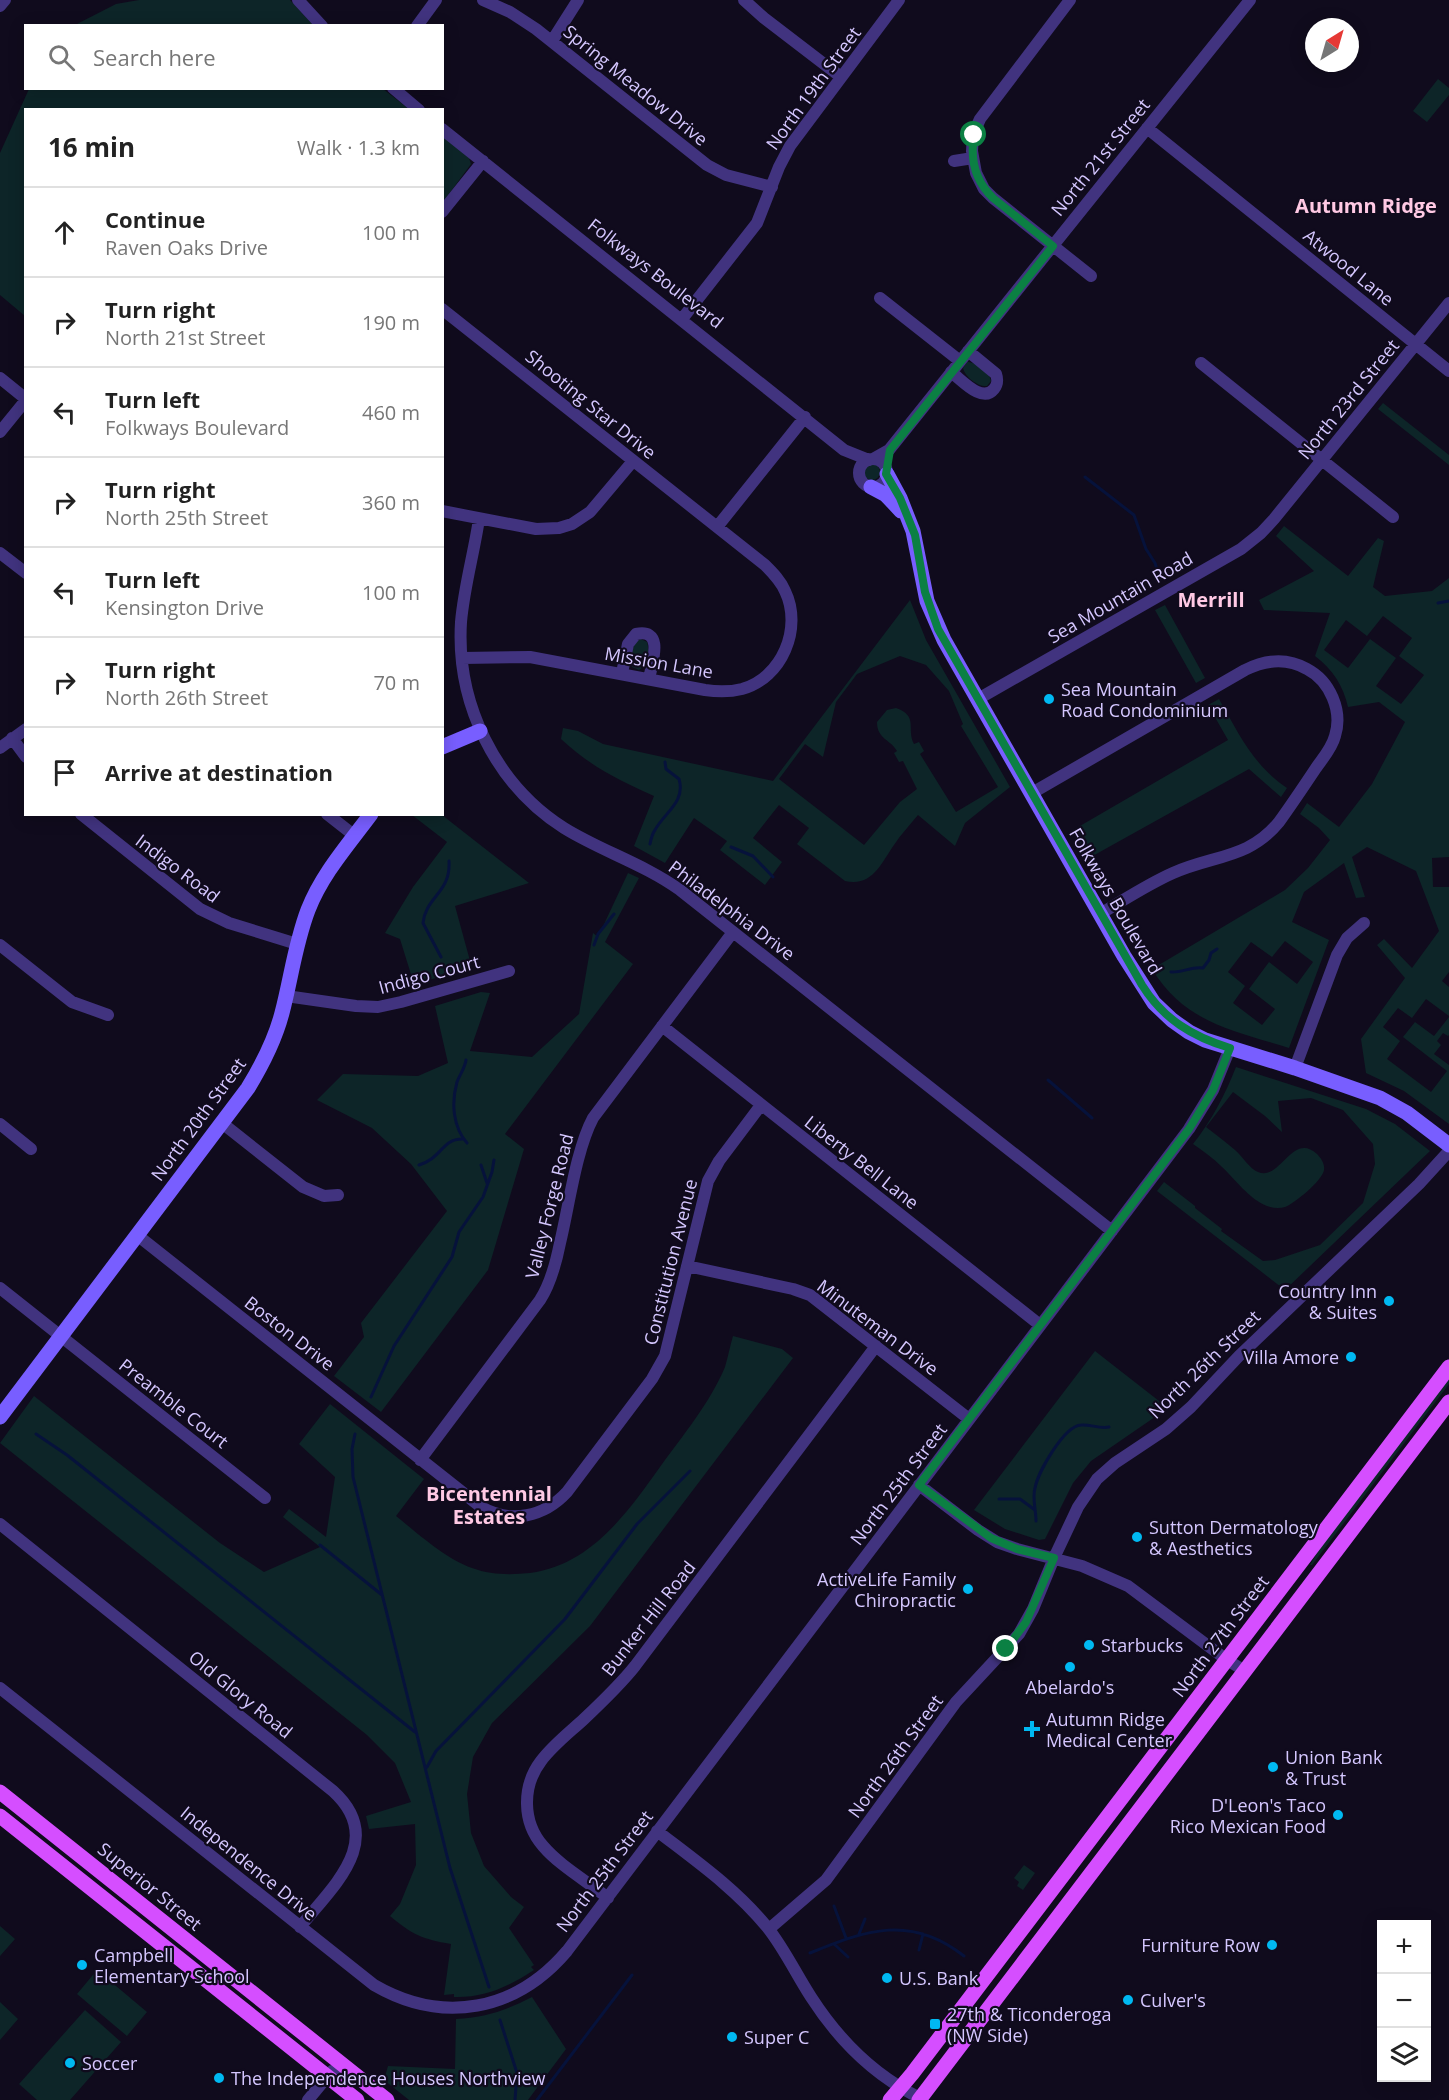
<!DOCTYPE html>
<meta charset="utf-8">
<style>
body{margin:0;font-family:"Open Sans",sans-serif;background:#f2f2f2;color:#222}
.controls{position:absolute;right:18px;bottom:18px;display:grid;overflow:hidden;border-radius:0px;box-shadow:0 3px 15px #0003}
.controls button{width:54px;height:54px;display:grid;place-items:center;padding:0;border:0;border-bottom:2px solid #e0e0e0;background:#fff;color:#222;font:30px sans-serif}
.compass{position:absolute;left:1305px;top:18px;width:54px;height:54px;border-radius:50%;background:#fff;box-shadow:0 3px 15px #0003;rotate:37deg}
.stop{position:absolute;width:18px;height:18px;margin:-14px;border:4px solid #0b8043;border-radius:50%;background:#fff}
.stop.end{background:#0b8043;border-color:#fff;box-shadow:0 2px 6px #0008}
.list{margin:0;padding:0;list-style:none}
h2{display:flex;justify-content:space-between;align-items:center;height:78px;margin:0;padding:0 24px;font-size:26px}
h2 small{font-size:20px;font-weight:400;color:#767676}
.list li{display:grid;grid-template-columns:39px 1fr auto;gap:18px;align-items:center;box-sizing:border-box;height:90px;padding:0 24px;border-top:2px solid #e0e0e0}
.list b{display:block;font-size:22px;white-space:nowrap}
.list p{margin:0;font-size:20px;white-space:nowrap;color:#767676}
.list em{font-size:20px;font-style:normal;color:#767676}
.icon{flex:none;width:33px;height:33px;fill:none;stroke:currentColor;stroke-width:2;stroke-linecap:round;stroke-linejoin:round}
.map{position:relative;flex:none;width:1449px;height:2100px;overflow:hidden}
.search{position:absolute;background:#fff;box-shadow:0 3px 15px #0003;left:24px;top:24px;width:420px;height:66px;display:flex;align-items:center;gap:15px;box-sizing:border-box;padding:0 21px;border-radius:0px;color:#767676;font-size:22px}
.panel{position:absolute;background:#fff;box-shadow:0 3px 15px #0003;left:24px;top:108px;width:420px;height:708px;border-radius:0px}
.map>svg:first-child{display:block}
.green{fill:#0d2528;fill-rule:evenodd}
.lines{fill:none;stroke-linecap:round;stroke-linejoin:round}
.stream{stroke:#06123b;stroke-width:3}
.street{stroke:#41337f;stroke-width:12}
.secondary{stroke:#785eff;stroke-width:15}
.primary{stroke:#d54eff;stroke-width:15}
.route{stroke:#0b8043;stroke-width:8}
.poi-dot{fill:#00b9f2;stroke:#100b1d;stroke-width:2}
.labels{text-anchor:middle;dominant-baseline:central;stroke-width:4.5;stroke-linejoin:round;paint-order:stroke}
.street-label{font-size:18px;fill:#d5c7ff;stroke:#100b1d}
.poi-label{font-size:18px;fill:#d5c7ff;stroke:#100b1d;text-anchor:start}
.neighbourhood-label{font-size:20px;font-weight:bold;fill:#ffc9e4;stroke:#100b1d}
</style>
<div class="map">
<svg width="1449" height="2100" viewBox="0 0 1449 2100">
<rect width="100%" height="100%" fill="#100b1d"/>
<!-- green -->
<path class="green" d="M 139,0 L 290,0 L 313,25 L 75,25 L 116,4 Z
M 1438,79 L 1449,88 L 1449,95 L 1427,122 L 1413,111 Z
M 29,89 L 383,89 L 409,109 L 26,110 L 25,316 L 0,295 L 0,153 Z
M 443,136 L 469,158 L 471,164 L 443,202 Z
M 967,362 C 976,362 990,372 991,381 L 987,386 C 978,387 965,377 963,368 Z
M 1383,403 L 1449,455 L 1449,465 L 1378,409 Z
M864 472a8 8 0 1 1 16 0a8 8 0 1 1-16 0Z
M 1284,526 L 1348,576 L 1378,538 L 1384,541 L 1373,587 L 1385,596 L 1432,591 L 1449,578 L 1449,857 L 1432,858 L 1433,887 L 1449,887 L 1449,972 L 1442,981 L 1449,987 L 1449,1016 L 1426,999 L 1412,1018 L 1398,1008 L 1383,1027 L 1400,1041 L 1387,1059 L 1431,1092 L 1447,1071 L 1403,1037 L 1415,1022 L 1434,1036 L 1449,1017 L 1449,1035 L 1448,1036 L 1443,1033 L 1437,1041 L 1441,1045 L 1434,1054 L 1449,1065 L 1449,1124 L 1404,1091 L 1366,1073 L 1361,1039 L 1405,978 L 1377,945 L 1384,939 L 1412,968 L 1439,931 L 1416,871 L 1367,847 L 1352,857 L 1365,897 L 1356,898 L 1344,863 L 1304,892 L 1292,922 L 1329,940 L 1289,1048 C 1232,1030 1185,1023 1152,969 L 1285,890 L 1308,868 L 1330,840 L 1319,828 L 1300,814 L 1307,803 L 1339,827 L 1372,784 L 1405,722 L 1379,702 L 1348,707 C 1343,685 1333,670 1315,656 L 1330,613 L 1264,610 L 1259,600 L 1314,571 L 1276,536 ZM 1383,616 L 1412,638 L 1399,656 L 1424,675 L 1401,704 L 1376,686 L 1396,658 L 1370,639 L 1348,668 L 1324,650 L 1346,620 L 1367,636 ZM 1285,941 L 1313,962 L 1297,984 L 1269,962 L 1249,989 L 1275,1009 L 1262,1025 L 1233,1003 L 1245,986 L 1228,972 L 1251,942 L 1272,957 Z
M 910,600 L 926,640 L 1010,787 L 965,823 L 955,846 L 918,815 C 910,825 901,834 894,845 C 881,863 873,887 845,881 L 797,844 L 809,828 L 779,805 L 753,838 L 782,862 L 765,885 L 720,850 L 727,841 L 694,818 L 665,863 L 634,846 L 654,796 C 618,780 590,766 561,739 L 563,728 L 578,731 L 603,744 L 773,781 ZM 900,656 L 926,665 L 949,691 L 963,724 L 961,726 L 998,787 L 956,812 L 920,754 L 924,751 L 919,742 L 914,744 C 906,729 919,716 896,708 L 887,710 L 877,722 C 877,739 890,739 897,751 L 894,753 L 899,762 L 903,761 L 917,789 L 900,802 L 864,845 L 779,779 L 805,744 L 823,757 L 836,702 L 857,674 Z
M 1165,605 L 1205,678 L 1196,683 L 1155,610 Z
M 641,639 L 647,642 C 650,650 648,666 639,670 L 632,667 C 630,658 631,643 641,639 Z
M 1219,699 C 1239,734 1253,765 1287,788 L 1281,797 L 1249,769 L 1089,858 L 1073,830 L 1228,740 L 1208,705 Z
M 412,815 L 442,815 L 529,883 L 455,906 L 472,968 L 414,984 L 400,939 L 385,933 L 413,887 L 447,842 Z
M 628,873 L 639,878 L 605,942 L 633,964 L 505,1134 L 524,1149 L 488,1270 L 381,1412 L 334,1376 L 364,1337 L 361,1323 L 447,1211 L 411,1164 L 372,1128 L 317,1100 L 343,1074 L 418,1076 L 448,1063 L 435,1006 L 481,992 L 490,993 L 470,1051 L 532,1057 L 579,1014 L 593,933 L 598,937 Z
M 1236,1067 L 1366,1109 L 1395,1124 L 1430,1151 L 1285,1290 L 1157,1191 L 1164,1182 L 1195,1206 L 1195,1208 L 1222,1229 L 1221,1231 L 1263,1261 L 1275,1260 L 1320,1245 L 1363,1203 L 1375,1164 L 1373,1144 L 1343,1110 L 1311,1098 L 1278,1101 L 1282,1132 L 1265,1116 L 1233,1092 L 1206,1127 C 1216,1135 1226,1142 1235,1150 C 1242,1156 1250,1169 1258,1172 C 1280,1182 1292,1131 1317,1154 C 1321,1158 1325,1164 1324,1170 C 1323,1180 1294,1204 1285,1207 C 1279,1209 1272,1208 1267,1206 C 1249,1199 1235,1179 1222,1167 C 1213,1158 1203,1151 1193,1144 C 1212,1120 1225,1095 1236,1067 Z
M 733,1336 L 782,1349 L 793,1358 L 590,1626 L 492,1723 L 473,1757 L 467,1794 L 471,1833 L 484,1866 L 511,1897 L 524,1907 L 509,1928 L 534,1965 L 531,1967 L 534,1970 C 510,1986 484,1998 454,1997 L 454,1994 L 444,1995 L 451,1944 C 422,1939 413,1935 390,1916 L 400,1904 L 416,1865 L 415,1824 L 369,1829 L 366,1816 L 411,1802 L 395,1763 L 367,1735 L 0,1443 L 34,1396 L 220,1543 L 264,1572 L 320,1547 L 283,1517 L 289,1509 L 326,1537 L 335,1477 L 299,1444 L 330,1404 L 424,1479 L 396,1516 C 417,1533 446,1559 472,1568 C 491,1575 510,1575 530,1573 C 591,1565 627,1513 660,1467 C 683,1435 710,1403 725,1367 C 728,1357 730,1346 733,1336 Z
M 1095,1351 L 1168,1408 L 1091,1461 L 1073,1483 L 1045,1539 L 1039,1540 L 1005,1529 L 974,1510 Z
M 1449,1376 L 1449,1384 L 1312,1565 L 1310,1565 L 1320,1548 Z
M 1024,1865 L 1035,1873 L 1023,1890 L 1017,1886 L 1019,1882 L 1014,1878 Z
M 0,1926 L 15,1939 L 0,1956 Z
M 97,1970 L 147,2012 L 127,2036 L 77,1994 Z
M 532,1997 L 566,2049 L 528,2100 L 409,2100 L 384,2080 L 388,2066 L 455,2069 L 456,2019 C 484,2018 507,2010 532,1997 Z
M 0,2002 L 18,2019 L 0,2040 Z
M 85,2010 L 121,2042 L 70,2100 L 37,2100 L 19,2084 Z"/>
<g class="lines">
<!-- stream -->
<path class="stream" d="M 1085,477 L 1134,515 L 1146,549 L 1155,563 L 1157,569
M 1438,603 L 1449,601
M 650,844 C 651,839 652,834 655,830 C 664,813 686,802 679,779 L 666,769 L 665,762
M 731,847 L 753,856 L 773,877
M 594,945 L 598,934 L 614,914
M 441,957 L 423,923 C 426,896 451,893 449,861
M 1171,972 C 1182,973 1192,966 1203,968 L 1209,960 L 1211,953 L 1217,949
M 466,1060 C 465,1068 460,1074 457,1082 C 451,1103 453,1127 467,1143
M 1048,1080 L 1092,1118
M 419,1165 C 441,1159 442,1139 462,1139
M 481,1165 L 487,1183
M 371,1397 L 394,1346 L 452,1257 L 459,1232 L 483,1197 L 492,1172 L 494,1160
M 36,1434 L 67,1455 L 415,1732
M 355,1434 L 352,1449 L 353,1477 L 450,1868 L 489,1987
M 999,1499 L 1020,1499 L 1035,1510
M 1036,1521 C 1036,1510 1032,1498 1035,1488 C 1038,1472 1064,1426 1081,1425 C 1090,1424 1099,1429 1109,1427
M 320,1545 L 382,1595
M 427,1767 L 436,1751 L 565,1619 L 637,1524 L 690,1471
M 834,1906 L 846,1938
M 859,1934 L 865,1919
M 834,1944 L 848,1957
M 919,1950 L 923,1934
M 810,1953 C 866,1930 911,1914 964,1956
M 500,2020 L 517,2073 L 515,2100
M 537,2100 L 632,1975"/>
<!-- street -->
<path class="street" d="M 298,0 L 322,26
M 483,0 L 510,12 L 536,29 L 707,165 L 726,175 L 772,187
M 744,0 L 764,18 L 841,77
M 1070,0 L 980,119 L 973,135 L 972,151 L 976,173 L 984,189 L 993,198 L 1091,276
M 0,6 L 5,0
M 417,26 L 436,0
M 552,41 L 578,0
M 393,88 L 419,110
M 1147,128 L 1449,371
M 442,129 L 844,450 L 869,460
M 954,161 L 973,158
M 442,212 L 483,161
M 880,298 L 960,361
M 442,309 L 765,565 C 773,573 781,581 785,591 C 803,628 782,678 742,689 C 730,692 718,692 705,690 L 530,657 L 462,658
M 682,319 L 757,223 L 779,167 L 790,146 L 899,0
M 1201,363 L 1393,517
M 951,372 C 961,379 982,404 994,389 C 998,384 998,380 996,374 L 968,351
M 0,378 L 26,399
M 0,432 L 26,400
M 873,459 L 889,450 L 1250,0
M859 473a14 14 0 1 1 28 0a14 14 0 1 1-28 0Z
M 442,511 L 536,529 L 559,528 L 572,524 L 590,512 L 633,461
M 479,519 C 474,553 464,587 461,622 C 456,703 495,784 564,828 C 601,851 644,864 680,890 L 1112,1231
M 717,527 L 805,417
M 0,553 L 26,573
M 622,673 L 628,644 L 636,634 C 665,628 652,663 649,679
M 978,699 L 1241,549 L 1261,533 L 1274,519 L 1449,303
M 12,738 L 26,757
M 0,748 L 26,729
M 1032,793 L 1245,670 C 1265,660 1286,657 1307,669 C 1330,681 1343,711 1335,736 C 1332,748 1323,758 1316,768 C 1304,786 1292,804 1279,822 C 1249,859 1213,855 1173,873 C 1148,884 1124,900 1100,914
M 81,814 L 200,909 L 229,923 L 297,944
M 327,814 L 355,836
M 0,945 L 72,1002 L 108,1015
M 286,996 L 356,1006 L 378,1007 L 401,1002 L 509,971
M 662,1026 L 1040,1325
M 1295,1068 L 1337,955 L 1347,938 L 1364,923
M 222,1123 L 303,1187 L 324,1196 L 338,1195
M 0,1124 L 31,1149
M 137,1235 L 481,1507 C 511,1524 544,1517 567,1492 L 652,1379 L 665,1356 L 708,1181 L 719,1161 L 761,1105
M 687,1266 L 793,1289 L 810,1295 L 969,1419
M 0,1288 L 265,1498
M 420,1460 L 540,1300 C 551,1283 556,1263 560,1243 C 569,1206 576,1150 593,1118 L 733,932
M 919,1485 L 978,1530 L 997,1542 L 1017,1549 L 1082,1566 L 1128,1586 L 1227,1660 L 1245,1671
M 0,1524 L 333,1791 C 387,1840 333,1886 300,1927
M 0,1688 L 374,1985 C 443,2025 516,2011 567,1951 L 1189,1129 L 1213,1090 L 1230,1048
M 657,1831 C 696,1861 736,1889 767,1927 C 784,1948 796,1974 811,1997 C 838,2039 875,2076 920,2098
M 608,1898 C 587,1881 560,1866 543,1846 C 522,1822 522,1786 541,1761 C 553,1745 570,1732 584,1719 C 602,1702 620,1685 635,1666 L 876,1346
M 769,1929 L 826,1880 L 956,1702 L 1019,1634 L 1033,1609 L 1054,1558 L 1078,1507 L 1097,1479 L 1115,1463 L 1166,1429 L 1191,1407 L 1239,1356 L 1419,1184 L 1449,1151
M 308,2100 L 332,2071 L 337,2071 L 355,2077"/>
<!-- secondary -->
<path class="secondary" d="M 887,474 L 900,498 L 913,531 L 927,601 L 944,640 L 1124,956 L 1154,1003 L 1172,1020 L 1189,1032 L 1205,1040 L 1295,1068 L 1380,1098 L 1407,1113 L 1449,1145
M 871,487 L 886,495 L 901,511
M 442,747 L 480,731
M 0,1417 L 248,1088 C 262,1065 275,1040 282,1013 C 291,979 295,944 308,910 C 322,874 348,845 371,814"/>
<!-- primary -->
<path class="primary" d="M 0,1792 L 387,2100
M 0,1816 L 357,2100
M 890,2100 L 912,2074 L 1449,1367
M 919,2100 L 1449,1402"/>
</g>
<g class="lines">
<!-- route -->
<path class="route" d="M 974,135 C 970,159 975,181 993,198 L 1053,246 L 890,450 L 886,474 L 900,498 L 915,535 L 925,592 L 938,629 L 1142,985 C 1163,1019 1193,1037 1230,1048 L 1213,1090 L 1189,1129 L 919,1485 L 991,1538 L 1017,1549 L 1054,1558 L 1026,1622 L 1006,1649"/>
</g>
<!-- markers -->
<g class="poi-dot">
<circle cx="1049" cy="699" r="6"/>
<circle cx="1389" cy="1301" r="6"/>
<circle cx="1351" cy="1357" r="6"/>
<circle cx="1137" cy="1537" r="6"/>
<circle cx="968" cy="1589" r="6"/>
<circle cx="1089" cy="1645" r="6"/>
<circle cx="1070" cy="1667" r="6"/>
<path d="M1029 1720h6v6h6v6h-6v6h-6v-6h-6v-6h6z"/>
<circle cx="1273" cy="1767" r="6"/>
<circle cx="1338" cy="1815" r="6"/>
<circle cx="1272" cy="1945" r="6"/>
<circle cx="82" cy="1965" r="6"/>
<circle cx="887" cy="1978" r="6"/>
<circle cx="1128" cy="2000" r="6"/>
<rect x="929" y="2018" width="12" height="12" rx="3"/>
<circle cx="732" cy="2037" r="6"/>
<circle cx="70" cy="2063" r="6"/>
<circle cx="219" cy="2078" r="6"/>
</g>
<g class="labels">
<!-- street labels -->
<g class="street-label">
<text transform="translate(636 85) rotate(39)">Spring Meadow Drive</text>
<text transform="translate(813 88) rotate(-54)">North 19th Street</text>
<text transform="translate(1100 157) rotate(-51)">North 21st Street</text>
<text transform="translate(1349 267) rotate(39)">Atwood Lane</text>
<text transform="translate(656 273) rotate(38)">Folkways Boulevard</text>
<text transform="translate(1348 399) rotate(-51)">North 23rd Street</text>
<text transform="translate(591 404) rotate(39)">Shooting Star Drive</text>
<text transform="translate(1120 597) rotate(-30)">Sea Mountain Road</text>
<text transform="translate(659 662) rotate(10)">Mission Lane</text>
<text transform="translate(178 868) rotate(37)">Indigo Road</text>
<text transform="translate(1116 901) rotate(60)">Folkways Boulevard</text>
<text transform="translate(732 910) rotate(37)">Philadelphia Drive</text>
<text transform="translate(429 974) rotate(-15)">Indigo Court</text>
<text transform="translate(198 1119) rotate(-54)">North 20th Street</text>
<text transform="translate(862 1162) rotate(38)">Liberty Bell Lane</text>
<text transform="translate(549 1206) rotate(-76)">Valley Forge Road</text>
<text transform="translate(670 1262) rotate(-76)">Constitution Avenue</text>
<text transform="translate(878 1327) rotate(37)">Minuteman Drive</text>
<text transform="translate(290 1333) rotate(38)">Boston Drive</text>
<text transform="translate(1204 1364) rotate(-44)">North 26th Street</text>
<text transform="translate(174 1403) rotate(38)">Preamble Court</text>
<text transform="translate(898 1484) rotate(-53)">North 25th Street</text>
<text transform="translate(648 1618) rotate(-52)">Bunker Hill Road</text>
<text transform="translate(1220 1636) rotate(-53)">North 27th Street</text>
<text transform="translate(241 1694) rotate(39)">Old Glory Road</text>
<text transform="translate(895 1756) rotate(-54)">North 26th Street</text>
<text transform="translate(249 1863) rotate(39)">Independence Drive</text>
<text transform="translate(604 1871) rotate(-53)">North 25th Street</text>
<text transform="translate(150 1886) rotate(39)">Superior Street</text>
</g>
<!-- poi labels -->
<g class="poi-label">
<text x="1061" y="689">Sea Mountain<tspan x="1061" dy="21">Road Condominium</tspan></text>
<text x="1377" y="1291" text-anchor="end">Country Inn<tspan x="1377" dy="21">&amp; Suites</tspan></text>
<text x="1339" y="1357" text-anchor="end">Villa Amore</text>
<text x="1149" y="1527">Sutton Dermatology<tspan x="1149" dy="21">&amp; Aesthetics</tspan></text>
<text x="956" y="1579" text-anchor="end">ActiveLife Family<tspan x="956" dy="21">Chiropractic</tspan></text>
<text x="1101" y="1645">Starbucks</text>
<text x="1070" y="1687" text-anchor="middle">Abelardo's</text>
<text x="1046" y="1719">Autumn Ridge<tspan x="1046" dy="21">Medical Center</tspan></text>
<text x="1285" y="1757">Union Bank<tspan x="1285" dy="21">&amp; Trust</tspan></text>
<text x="1326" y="1805" text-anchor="end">D'Leon's Taco<tspan x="1326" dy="21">Rico Mexican Food</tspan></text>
<text x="1260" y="1945" text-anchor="end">Furniture Row</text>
<text x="94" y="1955">Campbell<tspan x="94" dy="21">Elementary School</tspan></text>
<text x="899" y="1978">U.S. Bank</text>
<text x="1140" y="2000">Culver's</text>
<text x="947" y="2014">27th &amp; Ticonderoga<tspan x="947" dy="21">(NW Side)</tspan></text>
<text x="744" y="2037">Super C</text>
<text x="82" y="2063">Soccer</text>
<text x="231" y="2078">The Independence Houses Northview</text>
</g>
<!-- neighbourhood labels -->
<g class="neighbourhood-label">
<text x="1366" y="205">Autumn Ridge</text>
<text x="1211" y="599">Merrill</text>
<text x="489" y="1493">Bicentennial<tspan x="489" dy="23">Estates</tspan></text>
</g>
</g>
</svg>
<div class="controls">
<button>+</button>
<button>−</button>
<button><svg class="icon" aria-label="layers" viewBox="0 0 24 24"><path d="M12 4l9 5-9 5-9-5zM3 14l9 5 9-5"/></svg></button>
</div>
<svg class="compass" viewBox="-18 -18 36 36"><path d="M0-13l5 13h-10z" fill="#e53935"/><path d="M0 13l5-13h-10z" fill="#767676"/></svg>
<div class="stop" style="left:974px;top:135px"></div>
<div class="stop end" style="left:1006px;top:1649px"></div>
<div class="search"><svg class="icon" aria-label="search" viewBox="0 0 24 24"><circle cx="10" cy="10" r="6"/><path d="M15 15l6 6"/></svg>Search here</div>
<section class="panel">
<h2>16 min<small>Walk · 1.3 km</small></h2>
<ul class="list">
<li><svg class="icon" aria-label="ahead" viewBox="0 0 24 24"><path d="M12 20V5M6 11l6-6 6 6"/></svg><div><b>Continue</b><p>Raven Oaks Drive</p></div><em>100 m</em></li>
<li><svg class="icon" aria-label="right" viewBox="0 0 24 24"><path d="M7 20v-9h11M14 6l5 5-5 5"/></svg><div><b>Turn right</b><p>North 21st Street</p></div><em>190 m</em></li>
<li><svg class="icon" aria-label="left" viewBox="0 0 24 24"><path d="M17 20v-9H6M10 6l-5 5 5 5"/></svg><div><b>Turn left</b><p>Folkways Boulevard</p></div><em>460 m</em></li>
<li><svg class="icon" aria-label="right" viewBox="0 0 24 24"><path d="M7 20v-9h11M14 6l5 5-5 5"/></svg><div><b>Turn right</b><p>North 25th Street</p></div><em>360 m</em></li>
<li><svg class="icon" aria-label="left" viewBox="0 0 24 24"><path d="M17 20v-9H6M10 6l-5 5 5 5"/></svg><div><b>Turn left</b><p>Kensington Drive</p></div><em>100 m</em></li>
<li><svg class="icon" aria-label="right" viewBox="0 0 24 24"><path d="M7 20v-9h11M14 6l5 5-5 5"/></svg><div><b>Turn right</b><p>North 26th Street</p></div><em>70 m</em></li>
<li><svg class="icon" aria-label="arrive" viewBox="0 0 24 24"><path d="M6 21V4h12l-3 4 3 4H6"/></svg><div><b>Arrive at destination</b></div></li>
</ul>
</section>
</div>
